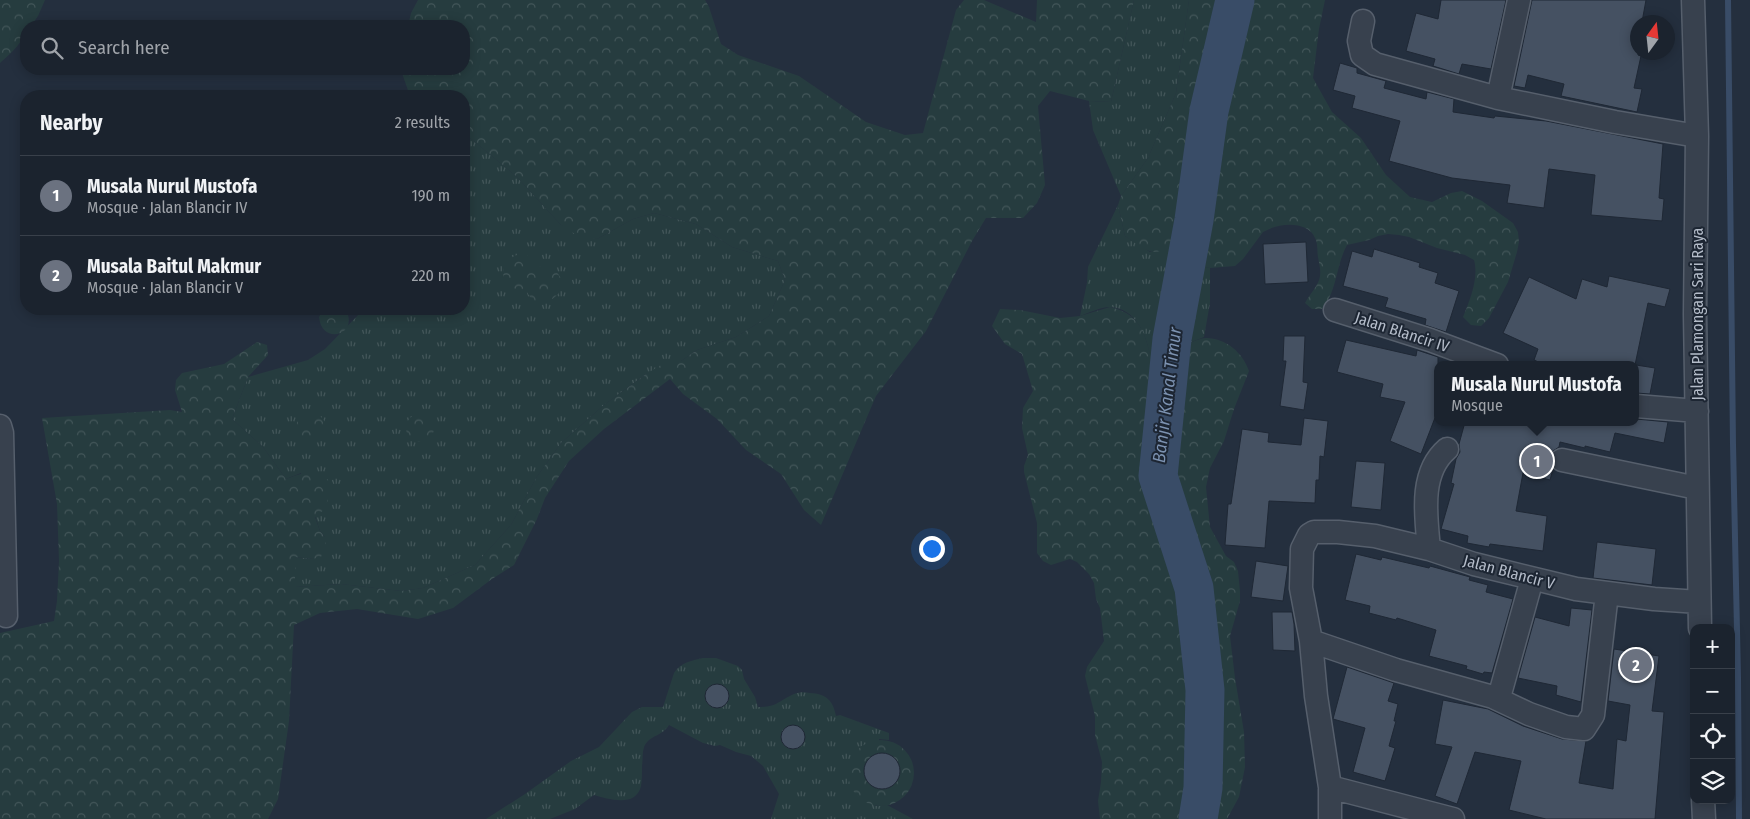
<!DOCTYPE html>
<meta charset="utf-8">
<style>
body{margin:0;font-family:"Fira Sans Condensed",sans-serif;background:#242b36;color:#f1f3f6}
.controls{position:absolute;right:15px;bottom:15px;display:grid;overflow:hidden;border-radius:10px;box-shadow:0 2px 12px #0003}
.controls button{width:45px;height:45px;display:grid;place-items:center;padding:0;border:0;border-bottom:1px solid #39404a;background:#1b232e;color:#f1f3f6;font:25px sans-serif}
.compass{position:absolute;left:1630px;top:15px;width:45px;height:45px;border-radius:50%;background:#1b232e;box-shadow:0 2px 12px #0003;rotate:15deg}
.you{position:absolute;left:931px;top:548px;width:18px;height:18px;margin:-12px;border:4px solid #fff;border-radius:50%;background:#1a73e8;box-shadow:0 0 0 8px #1a73e833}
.badge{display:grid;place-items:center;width:32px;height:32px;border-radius:50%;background:#8ab4f8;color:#fff;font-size:16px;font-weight:700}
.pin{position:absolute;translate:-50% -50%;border:2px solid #fff;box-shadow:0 1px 5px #0006}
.popup{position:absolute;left:1434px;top:361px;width:205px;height:65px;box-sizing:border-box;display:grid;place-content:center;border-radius:10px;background:#1b232e;filter:drop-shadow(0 1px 4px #0005);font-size:16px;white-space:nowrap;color:#a0a4aa}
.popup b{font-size:19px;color:#f1f3f6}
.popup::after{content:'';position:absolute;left:50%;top:100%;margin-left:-10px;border:10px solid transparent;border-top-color:#1b232e}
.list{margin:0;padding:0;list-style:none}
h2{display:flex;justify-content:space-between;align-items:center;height:65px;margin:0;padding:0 20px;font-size:21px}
h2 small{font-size:16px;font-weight:400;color:#a0a4aa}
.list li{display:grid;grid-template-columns:32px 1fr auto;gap:15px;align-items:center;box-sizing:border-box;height:80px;padding:0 20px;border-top:1px solid #39404a}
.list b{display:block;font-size:19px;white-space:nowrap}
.list p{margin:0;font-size:16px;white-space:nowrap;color:#a0a4aa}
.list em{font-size:16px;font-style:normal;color:#a0a4aa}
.icon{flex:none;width:28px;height:28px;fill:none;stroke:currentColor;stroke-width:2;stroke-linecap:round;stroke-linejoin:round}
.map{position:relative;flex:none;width:1750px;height:819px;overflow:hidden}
.search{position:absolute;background:#1b232e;box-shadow:0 2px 12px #0003;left:20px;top:20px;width:450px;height:55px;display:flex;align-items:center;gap:12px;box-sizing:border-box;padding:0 18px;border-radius:20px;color:#a0a4aa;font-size:19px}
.panel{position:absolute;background:#1b232e;box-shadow:0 2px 12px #0003;left:20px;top:90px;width:450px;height:225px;border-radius:20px}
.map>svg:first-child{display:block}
.grass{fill:url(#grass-tufts)}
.forest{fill:url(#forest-crowns)}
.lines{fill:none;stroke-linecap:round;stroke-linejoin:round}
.stream{stroke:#394c67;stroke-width:6}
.river{stroke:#394c67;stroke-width:39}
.building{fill:#455162;stroke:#1f2835}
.minor-casing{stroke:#565f6c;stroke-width:25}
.minor{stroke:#38414e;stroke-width:22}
.labels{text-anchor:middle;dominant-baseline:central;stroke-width:4;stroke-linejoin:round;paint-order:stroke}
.street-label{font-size:16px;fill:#b4bcc9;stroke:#1d2633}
.water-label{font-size:18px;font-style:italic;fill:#7c92b1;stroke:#1d2633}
</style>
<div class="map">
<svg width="1750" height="819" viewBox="0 0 1750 819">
<defs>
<pattern id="grass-tufts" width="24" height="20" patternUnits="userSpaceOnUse" patternTransform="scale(1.25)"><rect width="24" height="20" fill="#263c3f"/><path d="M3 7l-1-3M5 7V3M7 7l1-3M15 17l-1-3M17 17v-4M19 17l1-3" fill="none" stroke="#435659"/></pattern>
<pattern id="forest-crowns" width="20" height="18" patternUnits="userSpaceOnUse" patternTransform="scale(1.25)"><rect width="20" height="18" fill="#263c3f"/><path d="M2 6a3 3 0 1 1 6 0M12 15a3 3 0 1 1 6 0" fill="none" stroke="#435659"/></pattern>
</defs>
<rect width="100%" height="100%" fill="#242f3e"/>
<!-- grass -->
<path class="grass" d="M 1134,0 L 1189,0 L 1176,93 L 1148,158 L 1121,196 L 1093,130 L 1089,101 L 1111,102 Z
M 464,133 L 516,176 L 561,225 L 597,239 L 633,219 L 654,213 L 696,224 L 732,247 L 778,261 L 785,280 L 769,316 L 736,337 L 697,350 L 681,361 L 646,374 L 604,405 L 561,443 L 536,478 L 511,525 L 475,565 L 423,588 L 401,591 L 341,584 L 295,587 L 295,557 L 313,559 L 325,537 L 320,531 L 301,473 L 286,479 L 263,447 L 232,419 L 248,377 L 308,360 L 325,349 L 364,309 L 464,309 Z
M 1118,205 L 1125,236 L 1150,252 L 1166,247 L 1205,267 L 1210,268 L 1210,303 L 1204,337 L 1184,345 L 1150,355 C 1146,334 1135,308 1110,307 C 1100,307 1089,313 1080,316 L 1087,283 L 1088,267 Z
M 703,658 L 716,658 L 738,666 L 742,670 L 744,679 L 755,697 L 758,707 C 778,707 778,701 794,694 C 799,692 805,692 810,693 C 826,694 833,700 836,716 L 840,715 L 889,733 L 889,740 L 879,739 L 875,806 L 887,805 L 913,819 L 771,819 L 779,794 L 763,766 L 751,756 L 736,752 L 720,745 L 715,746 L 703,743 L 669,725 C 663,736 649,735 644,747 C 642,753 643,760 642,766 C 642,773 642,780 641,786 C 636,808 608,799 594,795 L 575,809 L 550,819 L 486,819 L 525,794 L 571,761 L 599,747 L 632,712 L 642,707 L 663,707 L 674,673 C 681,662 691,661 703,658 Z"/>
<!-- forest -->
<path class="forest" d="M 0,0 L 45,0 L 38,16 L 31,26 L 26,26 C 26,41 10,54 0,63 Z
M 418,0 L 705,0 L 709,7 L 721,44 L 738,55 L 799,76 L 866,122 L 905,135 L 923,133 L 956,10 L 964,0 L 984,0 L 1036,22 L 1037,0 L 1134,0 L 1111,102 L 1089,101 L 1050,91 L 1038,106 L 1045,185 L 1037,203 L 1023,218 L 986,218 L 972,241 L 926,331 L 876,396 L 821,525 L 804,510 L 781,474 L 746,450 L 717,419 L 683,394 L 670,379 L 604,429 L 569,461 L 545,498 L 537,519 L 514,565 L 492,579 L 453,608 L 418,619 L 357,609 L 320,613 L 294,625 L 289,721 L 278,799 L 268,819 L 0,819 L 0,633 L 54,621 L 57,601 L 59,561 L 57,504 L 42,418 L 170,410 L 182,412 L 175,390 L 176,380 L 182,373 L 224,364 L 257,342 L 267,345 L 268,355 L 248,377 L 232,419 L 263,447 L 286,479 C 311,470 311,468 333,483 L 325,509 L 315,517 L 320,531 L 325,537 L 325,547 L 321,557 L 313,559 L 295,557 L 295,587 L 341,584 L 401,591 L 423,588 L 475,565 L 511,525 L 536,478 L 561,443 L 604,405 L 646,374 L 671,359 L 681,361 L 697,350 L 736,337 L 769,316 L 785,280 L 778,261 L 732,247 L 696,224 L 654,213 L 633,219 L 597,239 L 578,236 L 561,225 L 516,176 L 464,133 L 464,96 L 410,96 L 403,76 L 402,69 L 464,69 L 464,26 L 408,26 L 411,13 Z
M 1189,0 L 1325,0 L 1319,29 L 1313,78 L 1332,112 L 1361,138 L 1386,175 L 1410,197 L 1432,202 L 1451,193 L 1462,191 L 1482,201 L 1513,223 L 1518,232 L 1519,242 L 1517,252 L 1508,282 L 1489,318 L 1481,326 L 1471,325 L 1463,317 C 1470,300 1479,278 1474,260 L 1465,255 L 1437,248 L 1409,237 L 1399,235 L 1388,234 L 1378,236 L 1369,240 L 1347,245 C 1336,265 1337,292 1322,309 L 1312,309 L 1305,303 C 1309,295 1319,285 1320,276 C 1321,270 1319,263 1318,257 C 1317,251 1318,243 1315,238 C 1307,220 1278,223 1263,232 L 1243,259 L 1235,266 L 1210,268 L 1205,267 L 1166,248 C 1151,259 1138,244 1125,236 L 1118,205 L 1121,196 L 1148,158 L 1176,93 Z
M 520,254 C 529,255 536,258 538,267 C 544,266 549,267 554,270 C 579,289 536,321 526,289 C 501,294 493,261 520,254 Z
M 1110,307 C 1137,313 1144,329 1150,354 C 1161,352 1173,349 1184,345 C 1191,343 1199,338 1206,338 C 1226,338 1243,353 1249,371 L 1234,409 L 1224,441 L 1210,468 L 1206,487 L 1210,527 L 1226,556 L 1234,562 L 1238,571 L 1240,591 L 1240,601 L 1230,636 L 1235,678 L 1244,732 L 1245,767 L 1239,797 L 1227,819 L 1100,819 L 1098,801 L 1101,782 L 1102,762 L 1095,735 L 1095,716 L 1085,676 L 1087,667 L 1104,641 L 1100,608 L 1096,599 L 1094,583 L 1089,574 L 1077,562 L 1070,559 L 1051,565 L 1043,561 L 1037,553 L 1037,523 L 1024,472 L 1024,466 L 1028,455 L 1022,428 L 1023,408 L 1033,391 L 1022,354 L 1005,344 L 992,326 L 1000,309 L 1020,310 L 1060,318 L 1080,316 Z
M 324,309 L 345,309 C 361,334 322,347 319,317 Z
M296 428a15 15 0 1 1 30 0a15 15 0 1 1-30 0Z
M406 428a14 14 0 1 1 28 0a14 14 0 1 1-28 0Z
M848 773a33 33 0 1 1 66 0a33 33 0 1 1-66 0Z"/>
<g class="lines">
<!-- stream -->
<path class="stream" d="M 1728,0 L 1733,444 L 1738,677 L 1739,819"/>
<!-- river -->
<path class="river" d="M 1198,819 L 1203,788 L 1205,690 L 1194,588 L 1158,476 L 1172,339 L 1194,220 L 1209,111 L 1235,0"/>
</g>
<!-- building -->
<path class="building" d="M 1441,0 L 1506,0 L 1491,69 L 1462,64 L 1459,74 L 1433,66 L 1435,59 L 1406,51 L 1416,13 L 1438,19 Z
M 1532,0 L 1646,0 L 1642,22 L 1638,22 L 1638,55 L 1641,56 L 1634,88 L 1642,89 L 1637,112 L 1561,96 L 1564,84 L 1528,75 L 1525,88 L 1514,86 Z
M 1340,63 L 1357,68 L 1357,73 L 1386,81 L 1384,88 L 1426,99 L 1427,92 L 1454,99 L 1453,112 L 1494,118 L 1495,116 L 1546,121 L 1663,144 L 1659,198 L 1664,199 L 1662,221 L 1591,215 L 1595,175 L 1549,169 L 1544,208 L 1507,203 L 1510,185 L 1452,178 L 1389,161 L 1400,121 L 1352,108 L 1355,96 L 1333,90 Z
M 1306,242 L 1308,282 L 1265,284 L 1263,244 Z
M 1374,249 L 1420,263 L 1419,267 L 1438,273 L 1435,283 L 1459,291 L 1446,332 L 1425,325 L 1426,319 L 1385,307 L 1388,298 L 1343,286 L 1352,251 L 1372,257 Z
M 1609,276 L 1670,289 L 1665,307 L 1648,303 L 1635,365 L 1545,365 L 1534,360 L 1538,349 L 1503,333 L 1529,277 L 1576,299 L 1582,279 L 1607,287 Z
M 1284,336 L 1305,336 L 1303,382 L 1308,383 L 1304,410 L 1280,406 L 1286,361 L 1283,361 Z
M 1346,340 L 1416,356 L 1417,350 L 1438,357 L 1438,410 L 1421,454 L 1390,441 L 1405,402 L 1380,397 L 1383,384 L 1337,372 Z
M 1636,365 L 1655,368 L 1650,394 L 1636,393 Z
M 1304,418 L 1328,421 L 1324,457 L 1320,456 L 1319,480 L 1316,480 L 1315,503 L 1269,501 L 1265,548 L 1225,545 L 1228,504 L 1231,504 L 1242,429 L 1269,433 L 1268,442 L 1301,445 Z
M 1636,419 L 1668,422 L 1664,443 L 1615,433 L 1610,452 L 1585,446 L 1585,448 L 1560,442 L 1559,447 L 1553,451 L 1549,457 L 1549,464 L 1553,469 L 1550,480 L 1523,473 L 1516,511 L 1547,516 L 1543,551 L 1490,544 L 1489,547 L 1467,543 L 1468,536 L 1441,529 L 1454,484 L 1451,483 L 1456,459 L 1460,452 L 1459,444 L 1465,422 L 1636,422 Z
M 1356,461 L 1385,463 L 1381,510 L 1351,507 Z
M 1597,542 L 1656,549 L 1652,585 L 1593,578 Z
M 1356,554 L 1381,560 L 1382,557 L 1429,568 L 1430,566 L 1470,577 L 1469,580 L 1488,585 L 1486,592 L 1513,599 L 1492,673 L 1484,672 L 1483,674 L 1466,669 L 1467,666 L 1429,656 L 1436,630 L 1397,618 L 1396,620 L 1369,613 L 1370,606 L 1345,600 Z
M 1256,561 L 1288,566 L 1283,601 L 1251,597 Z
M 1571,608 L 1592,610 L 1581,702 L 1556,695 L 1557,686 L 1518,678 L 1535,617 L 1569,626 Z
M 1272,612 L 1292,612 L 1294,624 L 1295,651 L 1273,650 Z
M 1614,649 L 1659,656 L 1652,711 L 1664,712 L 1655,819 L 1546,819 L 1509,810 L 1521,761 L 1475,752 L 1457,804 L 1435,796 L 1452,747 L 1435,744 L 1443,700 L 1488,709 L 1523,726 L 1562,739 L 1586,741 L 1579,783 L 1613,789 L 1617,739 L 1626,741 L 1630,705 L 1608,701 Z
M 1347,667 L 1394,683 L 1388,701 L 1398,704 L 1394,721 L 1396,721 L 1389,746 L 1395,748 L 1385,781 L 1353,772 L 1365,728 L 1333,719 Z
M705 696a12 12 0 1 1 24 0a12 12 0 1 1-24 0Z
M781 737a12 12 0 1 1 24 0a12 12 0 1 1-24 0Z
M864 771a18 18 0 1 1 36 0a18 18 0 1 1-36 0Z"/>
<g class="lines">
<!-- minor casing -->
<g class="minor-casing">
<path id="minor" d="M 1693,0 L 1697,136 L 1695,314 L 1700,628
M 1363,21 L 1359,41 L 1362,55 L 1375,64 L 1498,98 L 1615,122 L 1697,136
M 1498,98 L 1519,0
M 1335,310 L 1430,340 L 1497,365
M 1636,406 L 1697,411
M 0,426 L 2,433 L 6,616
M 1562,460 L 1697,488
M 1429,549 C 1426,516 1419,473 1447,449
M 1311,641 L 1396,670 L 1493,697 L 1529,714 L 1566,727 L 1584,729 L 1593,715 L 1607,593
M 1493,697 L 1497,697 L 1500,694 L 1532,579
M 1330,787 L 1453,819
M 1703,800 L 1704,819
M 1330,819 L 1330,787 L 1316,696 L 1311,641 L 1301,588 L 1302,549 L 1309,535 L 1314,532 L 1338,532 L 1375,536 L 1429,549 L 1474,564 L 1576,589 L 1654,599 L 1699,602"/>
</g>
<!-- minor -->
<use href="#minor" class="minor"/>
</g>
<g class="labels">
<!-- street labels -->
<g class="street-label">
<text transform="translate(1697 314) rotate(-90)">Jalan Plamongan Sari Raya</text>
<text transform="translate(1402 332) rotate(18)">Jalan Blancir IV</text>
<text transform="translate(1509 572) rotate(15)">Jalan Blancir V</text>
</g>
<!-- water labels -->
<g class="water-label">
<text transform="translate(1167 395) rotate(-83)">Banjir Kanal Timur</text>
</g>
</g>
</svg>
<div class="controls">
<button>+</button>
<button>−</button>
<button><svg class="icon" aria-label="locate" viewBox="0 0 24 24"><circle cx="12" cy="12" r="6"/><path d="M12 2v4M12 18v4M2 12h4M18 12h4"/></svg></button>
<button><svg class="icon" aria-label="layers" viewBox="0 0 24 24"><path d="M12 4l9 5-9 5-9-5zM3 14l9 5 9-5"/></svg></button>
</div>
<svg class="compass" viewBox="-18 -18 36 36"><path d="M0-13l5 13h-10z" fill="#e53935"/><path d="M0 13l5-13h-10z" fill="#a0a4aa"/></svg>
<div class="you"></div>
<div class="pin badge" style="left:1537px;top:461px;background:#6b7280">1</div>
<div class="popup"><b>Musala Nurul Mustofa</b>Mosque</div>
<div class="pin badge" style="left:1636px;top:665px;background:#6b7280">2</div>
<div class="search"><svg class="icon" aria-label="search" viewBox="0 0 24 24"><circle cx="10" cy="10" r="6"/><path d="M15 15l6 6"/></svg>Search here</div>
<section class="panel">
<h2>Nearby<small>2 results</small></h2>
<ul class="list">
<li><span class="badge" style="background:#6b7280">1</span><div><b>Musala Nurul Mustofa</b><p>Mosque · Jalan Blancir IV</p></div><em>190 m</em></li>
<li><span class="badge" style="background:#6b7280">2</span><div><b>Musala Baitul Makmur</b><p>Mosque · Jalan Blancir V</p></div><em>220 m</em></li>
</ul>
</section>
</div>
